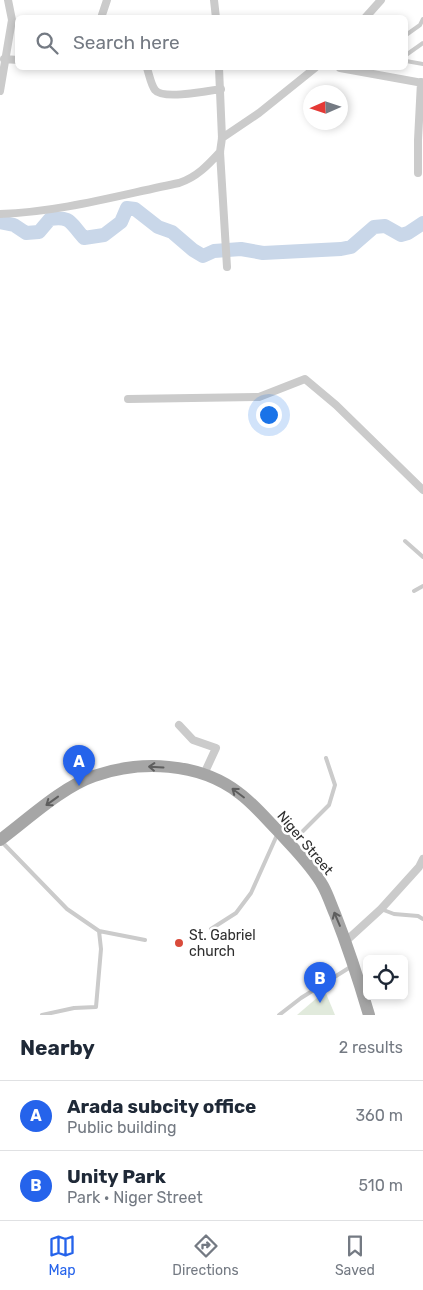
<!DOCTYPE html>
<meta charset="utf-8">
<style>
body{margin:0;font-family:Rubik,sans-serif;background:#f2f2f3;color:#1f2937}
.controls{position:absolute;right:15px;bottom:15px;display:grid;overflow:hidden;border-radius:8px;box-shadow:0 2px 8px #0003}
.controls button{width:45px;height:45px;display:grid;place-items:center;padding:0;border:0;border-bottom:1px solid #e0e1e3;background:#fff;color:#1f2937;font:25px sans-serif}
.compass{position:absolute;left:303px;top:85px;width:45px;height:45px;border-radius:50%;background:#fff;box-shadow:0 2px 8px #0003;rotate:267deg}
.you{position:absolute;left:268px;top:414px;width:18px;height:18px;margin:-12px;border:4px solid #fff;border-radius:50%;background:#1a73e8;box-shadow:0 0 0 8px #1a73e833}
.badge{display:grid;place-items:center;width:32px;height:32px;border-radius:50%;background:#2563eb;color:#fff;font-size:16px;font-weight:700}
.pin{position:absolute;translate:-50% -41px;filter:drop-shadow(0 1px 2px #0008)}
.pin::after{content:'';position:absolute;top:26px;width:18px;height:15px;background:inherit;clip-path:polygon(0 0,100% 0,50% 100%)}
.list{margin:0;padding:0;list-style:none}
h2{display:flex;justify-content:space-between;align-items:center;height:65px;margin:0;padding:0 20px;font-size:21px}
h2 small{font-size:16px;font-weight:400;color:#747a83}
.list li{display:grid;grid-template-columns:32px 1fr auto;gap:15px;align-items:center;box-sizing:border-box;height:70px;padding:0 20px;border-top:1px solid #e0e1e3}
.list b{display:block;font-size:19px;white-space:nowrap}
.list p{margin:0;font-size:16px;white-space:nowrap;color:#747a83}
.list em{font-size:16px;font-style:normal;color:#747a83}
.icon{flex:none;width:28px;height:28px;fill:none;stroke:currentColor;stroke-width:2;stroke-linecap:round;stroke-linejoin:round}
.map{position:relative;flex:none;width:423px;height:1015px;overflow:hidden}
.search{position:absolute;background:#fff;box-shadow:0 2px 8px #0003;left:15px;right:15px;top:15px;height:55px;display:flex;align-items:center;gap:12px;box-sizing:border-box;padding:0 18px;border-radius:8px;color:#747a83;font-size:19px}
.sheet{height:205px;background:#fff}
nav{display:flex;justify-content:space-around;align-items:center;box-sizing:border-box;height:70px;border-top:1px solid #e0e1e3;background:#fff;font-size:14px;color:#747a83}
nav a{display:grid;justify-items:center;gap:2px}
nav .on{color:#2563eb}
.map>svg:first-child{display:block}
.green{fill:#e1eadc}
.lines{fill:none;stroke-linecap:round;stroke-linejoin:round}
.river{stroke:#c9d7e9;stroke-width:14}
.lane{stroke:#cbcbcb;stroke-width:4}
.street{stroke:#cbcbcb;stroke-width:8}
.primary{stroke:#a6a6a6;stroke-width:12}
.oneway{stroke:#5e5e5e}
.poi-dot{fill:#d94b3b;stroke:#fff;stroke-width:2}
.labels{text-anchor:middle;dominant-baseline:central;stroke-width:5;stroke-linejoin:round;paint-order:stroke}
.street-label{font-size:14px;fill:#2e2e2e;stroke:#fff}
.poi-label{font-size:14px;fill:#2e2e2e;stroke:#fff;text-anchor:start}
</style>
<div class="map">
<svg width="423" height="1015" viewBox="0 0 423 1015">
<rect width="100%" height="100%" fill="#fff"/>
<!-- green -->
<path class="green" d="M 325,991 L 335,1015 L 297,1015 Z"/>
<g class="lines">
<!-- river -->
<path class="river" d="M 0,222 L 14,225 L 26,233 L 39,232 L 50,219 C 72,216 70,223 84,238 L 104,235 L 121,222 L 127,208 L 135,209 L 158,227 L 172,232 L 193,250 L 203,256 L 214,251 L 241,249 L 263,253 L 341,249 L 351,247 L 374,227 L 385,226 L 401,235 L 408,233 L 423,223"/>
<!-- lane -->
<path class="lane" d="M 406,35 L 420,25 L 423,19
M 406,55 L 423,43
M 406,61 L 423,64
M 405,541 L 423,557
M 414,591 L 423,586
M 2,842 L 67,909 L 99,931 L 145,940
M 291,843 L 329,805 L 335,785 L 326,758
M 381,909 L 394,914 L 418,916 L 423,919
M 211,929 L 236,913 L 251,893 L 277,835
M 42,1015 L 74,1008 L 96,1007 L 101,949 L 99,931
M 279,1015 L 301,998 L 352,966"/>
<!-- street -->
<path class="street" d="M 214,0 L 216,18
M 101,18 L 107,0
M 365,18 L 381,0
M 4,59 L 18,60
M 147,68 C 149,74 151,85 155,90 C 163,100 208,91 221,89
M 219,68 L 222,138 L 220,152 L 227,267
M 340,68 L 423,83
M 0,91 L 12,20 L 8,0
M 222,138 L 259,113 L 315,68
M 418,173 L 418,140 L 421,82
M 0,214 C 61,212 120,195 179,183 C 197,177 208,165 220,152
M 128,399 L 259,397 L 305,379 L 336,405 L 423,490
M 179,725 L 193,740 L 216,748 L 204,774
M 346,941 L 381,909 L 419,867 L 423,859"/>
<!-- primary -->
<path class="primary" d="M 0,840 C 27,820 62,787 94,776 C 140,760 199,762 239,793 C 254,804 267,820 280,833 C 295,850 312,866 323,886 C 328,895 331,905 335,914 C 348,947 359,981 369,1015"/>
</g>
<!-- one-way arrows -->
<defs><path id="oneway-shaft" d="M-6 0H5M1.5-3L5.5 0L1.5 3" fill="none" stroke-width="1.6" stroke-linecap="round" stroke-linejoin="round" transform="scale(1.25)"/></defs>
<g class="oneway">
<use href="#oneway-shaft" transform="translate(156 767) rotate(-177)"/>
<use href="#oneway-shaft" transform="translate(238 793) rotate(-143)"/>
<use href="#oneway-shaft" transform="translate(52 801) rotate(144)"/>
<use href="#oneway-shaft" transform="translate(337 919) rotate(-113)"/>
</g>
<!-- markers -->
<circle class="poi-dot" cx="179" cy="943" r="5"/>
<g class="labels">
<!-- street labels -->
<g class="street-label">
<text transform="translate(305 843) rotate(50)">Niger Street</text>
</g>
<!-- poi labels -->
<g class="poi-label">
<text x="189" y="935">St. Gabriel<tspan x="189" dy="16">church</tspan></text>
</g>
</g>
</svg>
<div class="controls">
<button><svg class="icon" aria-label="locate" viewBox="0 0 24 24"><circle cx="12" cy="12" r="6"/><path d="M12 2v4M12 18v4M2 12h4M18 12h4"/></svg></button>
</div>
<svg class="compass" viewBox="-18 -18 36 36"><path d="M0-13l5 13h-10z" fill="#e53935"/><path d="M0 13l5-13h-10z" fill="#747a83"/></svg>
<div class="you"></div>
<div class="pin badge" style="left:79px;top:786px">A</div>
<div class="pin badge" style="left:320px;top:1003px">B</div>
<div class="search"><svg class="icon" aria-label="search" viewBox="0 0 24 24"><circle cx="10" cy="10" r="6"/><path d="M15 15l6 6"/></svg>Search here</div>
</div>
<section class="sheet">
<h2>Nearby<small>2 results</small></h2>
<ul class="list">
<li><span class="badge">A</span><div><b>Arada subcity office</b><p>Public building</p></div><em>360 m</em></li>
<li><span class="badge">B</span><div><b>Unity Park</b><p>Park · Niger Street</p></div><em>510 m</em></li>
</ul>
</section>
<nav>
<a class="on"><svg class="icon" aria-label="map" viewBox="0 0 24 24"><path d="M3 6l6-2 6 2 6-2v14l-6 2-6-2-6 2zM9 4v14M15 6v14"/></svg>Map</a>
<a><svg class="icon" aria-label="directions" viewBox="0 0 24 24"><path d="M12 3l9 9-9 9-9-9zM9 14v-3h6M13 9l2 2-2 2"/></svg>Directions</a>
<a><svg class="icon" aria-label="saved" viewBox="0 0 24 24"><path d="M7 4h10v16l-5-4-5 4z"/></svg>Saved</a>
</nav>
